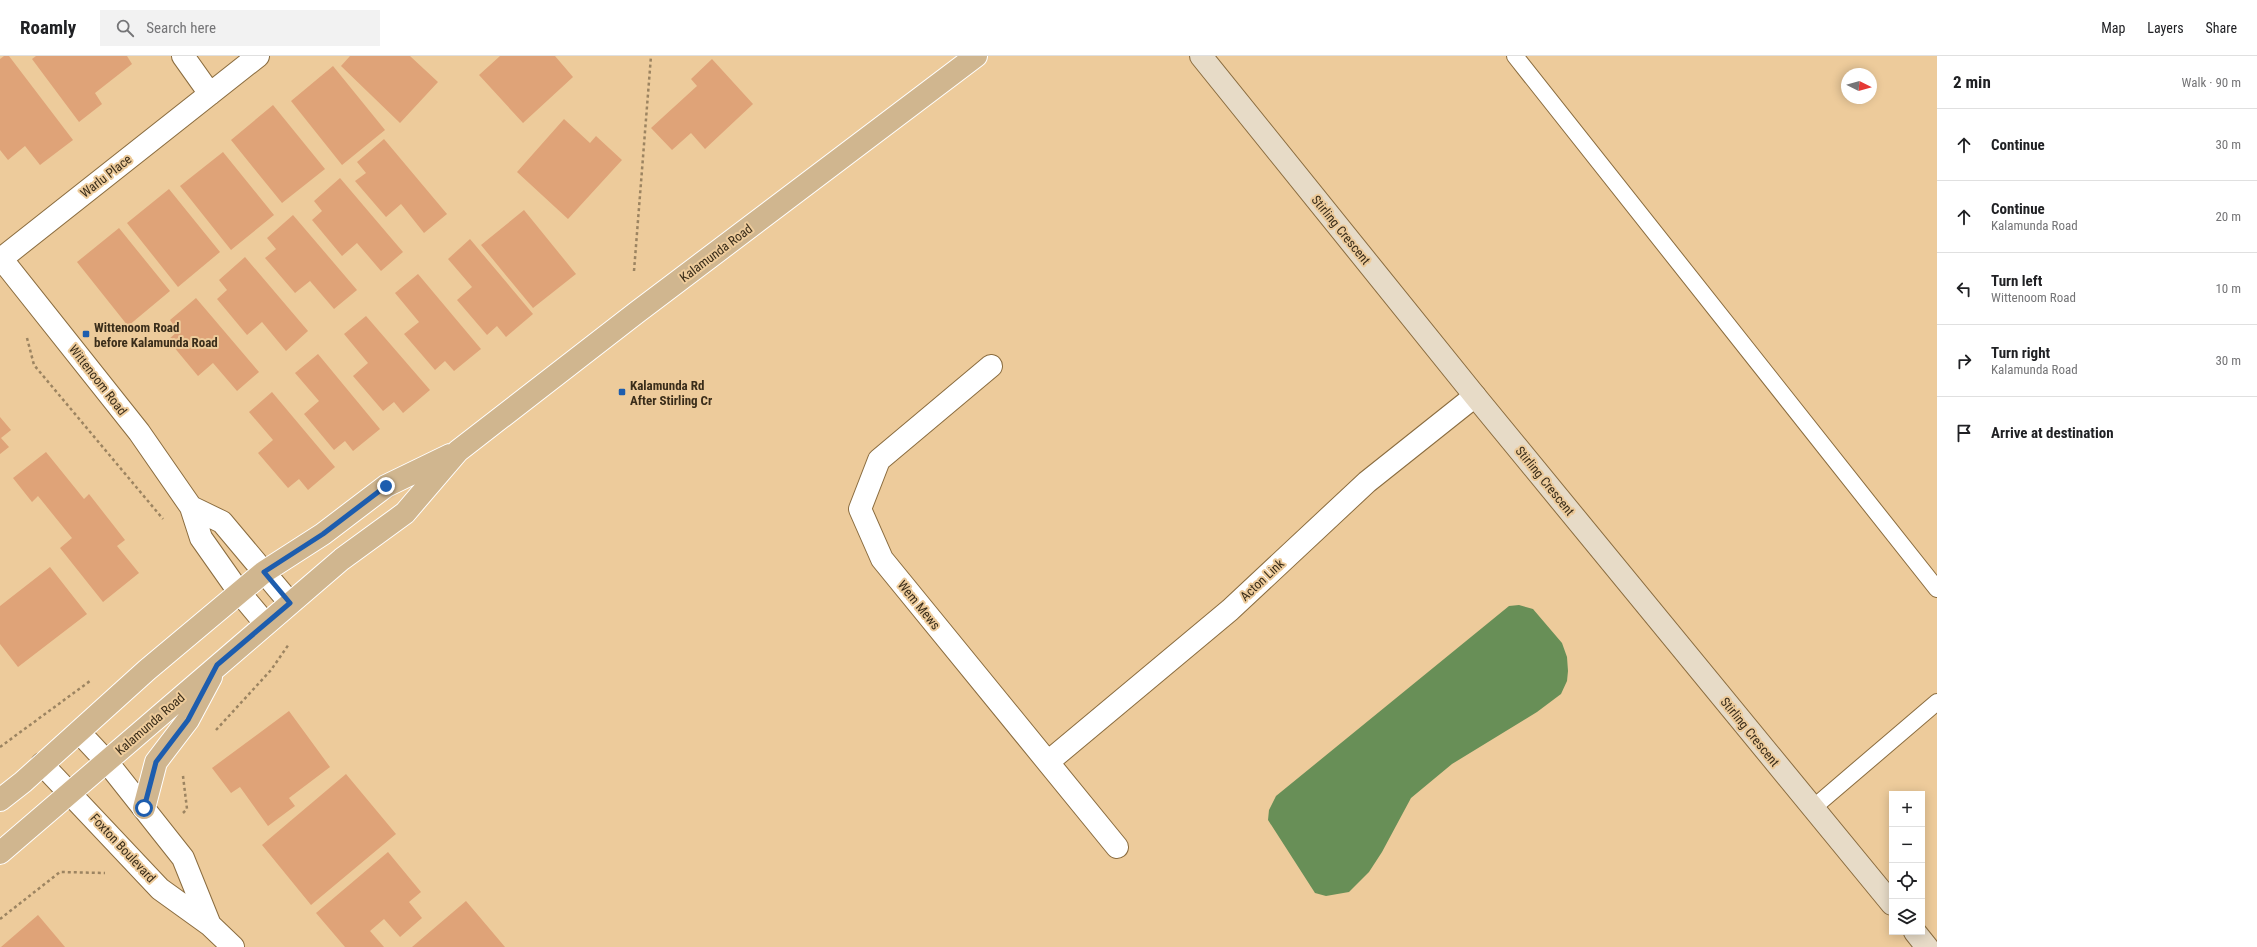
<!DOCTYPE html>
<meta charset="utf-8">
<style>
body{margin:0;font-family:"Roboto Condensed",sans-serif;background:#f2f2f2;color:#202124}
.controls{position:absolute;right:12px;bottom:12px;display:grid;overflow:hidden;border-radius:0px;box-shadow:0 2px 10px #0003}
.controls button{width:36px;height:36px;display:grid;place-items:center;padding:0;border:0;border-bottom:1px solid #e0e0e0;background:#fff;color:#202124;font:20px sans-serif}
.compass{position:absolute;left:1841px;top:12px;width:36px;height:36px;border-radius:50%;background:#fff;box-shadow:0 2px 10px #0003;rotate:95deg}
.stop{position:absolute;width:12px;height:12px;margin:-9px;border:3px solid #1d5dae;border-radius:50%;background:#fff}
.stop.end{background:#1d5dae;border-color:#fff;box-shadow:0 1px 4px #0008}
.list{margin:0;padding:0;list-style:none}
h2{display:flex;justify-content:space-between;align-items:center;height:52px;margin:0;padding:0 16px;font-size:17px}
h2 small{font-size:13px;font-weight:400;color:#757577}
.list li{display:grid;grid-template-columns:26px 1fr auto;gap:12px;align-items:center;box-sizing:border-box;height:72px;padding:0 16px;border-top:1px solid #e0e0e0}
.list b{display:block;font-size:15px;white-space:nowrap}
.list p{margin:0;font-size:13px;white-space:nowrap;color:#757577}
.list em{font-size:13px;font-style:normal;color:#757577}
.icon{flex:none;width:22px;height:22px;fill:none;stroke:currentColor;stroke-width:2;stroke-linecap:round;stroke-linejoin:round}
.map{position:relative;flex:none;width:1937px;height:891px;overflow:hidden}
header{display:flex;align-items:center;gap:24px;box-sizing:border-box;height:56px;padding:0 20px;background:#fff;border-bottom:1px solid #e0e0e0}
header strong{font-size:19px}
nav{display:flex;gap:22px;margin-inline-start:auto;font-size:14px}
.search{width:280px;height:36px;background:#f2f2f2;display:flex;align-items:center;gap:10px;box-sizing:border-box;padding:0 14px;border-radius:0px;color:#757577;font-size:15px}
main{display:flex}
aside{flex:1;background:#fff}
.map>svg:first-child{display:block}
.water{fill:#688f57}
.building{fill:#dfa378}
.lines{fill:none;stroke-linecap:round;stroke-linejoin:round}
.service-casing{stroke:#8a6c3f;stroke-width:18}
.minor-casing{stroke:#8a6c3f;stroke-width:24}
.tertiary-casing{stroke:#8a6c3f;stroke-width:24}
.secondary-casing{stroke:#8a6c3f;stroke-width:24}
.primary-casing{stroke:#fff;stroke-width:24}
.path{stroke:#9c8461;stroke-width:2.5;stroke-dasharray:3 3;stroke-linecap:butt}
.service{stroke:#fff;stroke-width:16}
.minor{stroke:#fff;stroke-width:22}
.tertiary{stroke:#fff;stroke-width:22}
.secondary{stroke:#e7dbc7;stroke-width:22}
.primary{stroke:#d0b68f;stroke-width:22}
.route{stroke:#1d5dae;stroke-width:5}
.poi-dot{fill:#1d5dae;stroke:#edcb9b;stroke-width:1.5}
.labels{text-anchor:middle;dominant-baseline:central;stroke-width:4;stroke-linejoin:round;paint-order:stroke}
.street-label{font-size:13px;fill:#3a2d1a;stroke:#edcb9b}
.poi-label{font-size:13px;font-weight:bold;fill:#3a2d1a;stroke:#edcb9b;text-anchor:start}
</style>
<header>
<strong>Roamly</strong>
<div class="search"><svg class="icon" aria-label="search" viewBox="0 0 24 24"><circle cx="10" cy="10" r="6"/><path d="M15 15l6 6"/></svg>Search here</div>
<nav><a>Map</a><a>Layers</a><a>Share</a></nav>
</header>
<main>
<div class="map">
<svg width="1937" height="891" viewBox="0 0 1937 891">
<rect width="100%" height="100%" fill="#edcb9b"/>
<!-- water -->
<path class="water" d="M 1519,549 L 1533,553 L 1562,587 L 1567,601 L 1568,615 L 1567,625 L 1561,638 L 1537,656 L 1452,708 L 1411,742 L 1382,796 L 1369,816 L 1349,836 L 1326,840 L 1315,837 L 1268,764 L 1269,754 L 1276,740 L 1509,550 Z"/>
<!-- building -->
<path class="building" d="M 4,0 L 9,0 L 73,84 L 40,109 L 25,90 L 8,104 L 0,94 L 0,3 Z
M 36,0 L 127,0 L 132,8 L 95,37 L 102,48 L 79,66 L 32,3 Z
M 350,0 L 410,0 L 438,26 L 400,67 L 341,10 Z
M 500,0 L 555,0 L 573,21 L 523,67 L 479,19 Z
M 712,3 L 753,48 L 705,93 L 691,77 L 672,94 L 651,72 L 697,30 L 691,23 Z
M 333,10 L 385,74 L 342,109 L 291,45 Z
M 273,49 L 325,113 L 282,147 L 231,84 Z
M 564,63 L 590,87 L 596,80 L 622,104 L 568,163 L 517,116 Z
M 384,83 L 447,158 L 424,177 L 401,148 L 386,161 L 355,125 L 366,117 L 357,106 Z
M 223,96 L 274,159 L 231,194 L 180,130 Z
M 340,122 L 403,196 L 381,215 L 357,187 L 342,200 L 312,164 L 322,155 L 314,145 Z
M 169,133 L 220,196 L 178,231 L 127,167 Z
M 524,154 L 576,218 L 533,252 L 481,189 Z
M 293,159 L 357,234 L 334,253 L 310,225 L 295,237 L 265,202 L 276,193 L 267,182 Z
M 119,172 L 170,235 L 128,270 L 77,206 Z
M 470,183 L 533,258 L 506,281 L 497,270 L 487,279 L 457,244 L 472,231 L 448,203 Z
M 245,201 L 308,275 L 286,295 L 262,266 L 247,279 L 217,243 L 227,234 L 219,224 Z
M 418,218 L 481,293 L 454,315 L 445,305 L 435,314 L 404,278 L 419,266 L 395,237 Z
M 196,242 L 259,316 L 237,335 L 213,307 L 198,320 L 168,284 L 178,275 L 170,264 Z
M 366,260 L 430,334 L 403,357 L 394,346 L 383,355 L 353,320 L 368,307 L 344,278 Z
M 318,298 L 380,373 L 353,395 L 345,385 L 334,394 L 304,358 L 319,345 L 295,317 Z
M 272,336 L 335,411 L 308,434 L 299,423 L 288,432 L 258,397 L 273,384 L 249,356 Z
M 0,361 L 11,374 L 1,382 L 9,391 L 0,398 Z
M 46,396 L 84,443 L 89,438 L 125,484 L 117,490 L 139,517 L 103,546 L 60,492 L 72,482 L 38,440 L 32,446 L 13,422 Z
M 50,511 L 87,558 L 18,611 L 0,588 L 0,550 Z
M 289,655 L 330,711 L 289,742 L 295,750 L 268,770 L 240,731 L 231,737 L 212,712 Z
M 346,718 L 396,778 L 311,849 L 262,789 Z
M 388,796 L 421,836 L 409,846 L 422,862 L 400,881 L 384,863 L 370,875 L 384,891 L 345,891 L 316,857 Z
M 466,845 L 505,891 L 412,891 Z
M 38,859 L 65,891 L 1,891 Z"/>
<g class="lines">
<!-- service casing -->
<g class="service-casing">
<path id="service" d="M 1515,0 L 1937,533
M 1813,752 L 1937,646"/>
</g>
<!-- minor casing -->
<g class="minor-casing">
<path id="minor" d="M 183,0 L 210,38
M 1,203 L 258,0
M 991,310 L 879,404 L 860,453 L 882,503 L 1117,791
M 79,676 L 107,706 L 183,802 L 210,869
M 1048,706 L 1230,554 L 1367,426 L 1475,340
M 42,708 L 160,833 L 210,869 L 233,891"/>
</g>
<!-- tertiary casing -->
<g class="tertiary-casing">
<path id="tertiary" d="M 0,201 L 139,376 L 191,451 L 201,482 L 239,536 L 265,567
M 191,451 L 222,466 L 290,547"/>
</g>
<!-- secondary casing -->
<g class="secondary-casing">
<path id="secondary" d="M 1201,0 L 1475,340 L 1892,848
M 1915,876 L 1927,891"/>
</g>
<!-- primary casing -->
<g class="primary-casing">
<path id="primary" d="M 0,744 L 23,726 L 147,614 L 264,516 L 323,478 L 386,430 L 450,399
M 144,752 L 156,706 L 188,664 L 211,621
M 0,797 L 342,503 L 405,457 L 458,395 L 636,257 L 976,0"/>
</g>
<!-- path -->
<path class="path" d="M 634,215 L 651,0
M 27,282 L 34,309 L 163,463
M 216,674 L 271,614 L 289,588
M 0,691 L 90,625
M 183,757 L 187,753 L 183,720
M 0,863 L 60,816 L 105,817"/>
<!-- service -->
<use href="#service" class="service"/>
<!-- minor -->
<use href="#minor" class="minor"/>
<!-- tertiary -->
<use href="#tertiary" class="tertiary"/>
<!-- secondary -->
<use href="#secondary" class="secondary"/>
<!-- primary -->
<use href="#primary" class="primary"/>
</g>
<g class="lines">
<!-- route -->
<path class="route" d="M 144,752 L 156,706 L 188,664 L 217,609 L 290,547 L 264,516 L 323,478 L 386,430"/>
</g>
<!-- markers -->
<g class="poi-dot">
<rect x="82" y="274" width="8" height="8" rx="2"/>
<rect x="618" y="332" width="8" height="8" rx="2"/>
</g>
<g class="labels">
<!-- street labels -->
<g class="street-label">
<text transform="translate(106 120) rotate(-38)">Warlu Place</text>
<text transform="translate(1341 174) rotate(51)">Stirling Crescent</text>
<text transform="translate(716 197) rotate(-37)">Kalamunda Road</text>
<text transform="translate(98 324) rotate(52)">Wittenoom Road</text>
<text transform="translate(1545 425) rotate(51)">Stirling Crescent</text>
<text transform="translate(1262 524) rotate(-43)">Acton Link</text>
<text transform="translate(919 549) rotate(51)">Wem Mews</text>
<text transform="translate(150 668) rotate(-41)">Kalamunda Road</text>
<text transform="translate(1750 676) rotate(51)">Stirling Crescent</text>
<text transform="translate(123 792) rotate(47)">Foxton Boulevard</text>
</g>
<!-- poi labels -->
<g class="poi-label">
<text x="94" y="271">Wittenoom Road<tspan x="94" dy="15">before Kalamunda Road</tspan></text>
<text x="630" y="329">Kalamunda Rd<tspan x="630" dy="15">After Stirling Cr</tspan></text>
</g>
</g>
</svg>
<div class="controls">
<button>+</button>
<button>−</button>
<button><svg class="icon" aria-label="locate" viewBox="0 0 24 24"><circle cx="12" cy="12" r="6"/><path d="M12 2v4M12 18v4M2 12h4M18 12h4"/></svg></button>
<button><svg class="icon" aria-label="layers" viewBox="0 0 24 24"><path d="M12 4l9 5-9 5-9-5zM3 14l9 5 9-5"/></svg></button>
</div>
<svg class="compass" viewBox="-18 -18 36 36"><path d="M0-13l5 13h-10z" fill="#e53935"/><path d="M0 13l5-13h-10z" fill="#757577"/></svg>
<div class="stop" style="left:144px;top:752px"></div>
<div class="stop end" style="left:386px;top:430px"></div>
</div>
<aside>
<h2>2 min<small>Walk · 90 m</small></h2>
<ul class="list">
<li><svg class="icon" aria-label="ahead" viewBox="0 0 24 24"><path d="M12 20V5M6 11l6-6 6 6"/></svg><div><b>Continue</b></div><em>30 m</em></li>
<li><svg class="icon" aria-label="ahead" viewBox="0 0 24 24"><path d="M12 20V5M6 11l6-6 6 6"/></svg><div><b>Continue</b><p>Kalamunda Road</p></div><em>20 m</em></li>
<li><svg class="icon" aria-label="left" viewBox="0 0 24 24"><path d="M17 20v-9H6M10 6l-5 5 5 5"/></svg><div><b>Turn left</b><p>Wittenoom Road</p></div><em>10 m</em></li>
<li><svg class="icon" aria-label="right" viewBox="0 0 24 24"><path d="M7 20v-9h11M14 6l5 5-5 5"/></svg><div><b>Turn right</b><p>Kalamunda Road</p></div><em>30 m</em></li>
<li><svg class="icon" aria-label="arrive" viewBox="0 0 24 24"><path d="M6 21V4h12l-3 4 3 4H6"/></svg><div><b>Arrive at destination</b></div></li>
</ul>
</aside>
</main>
